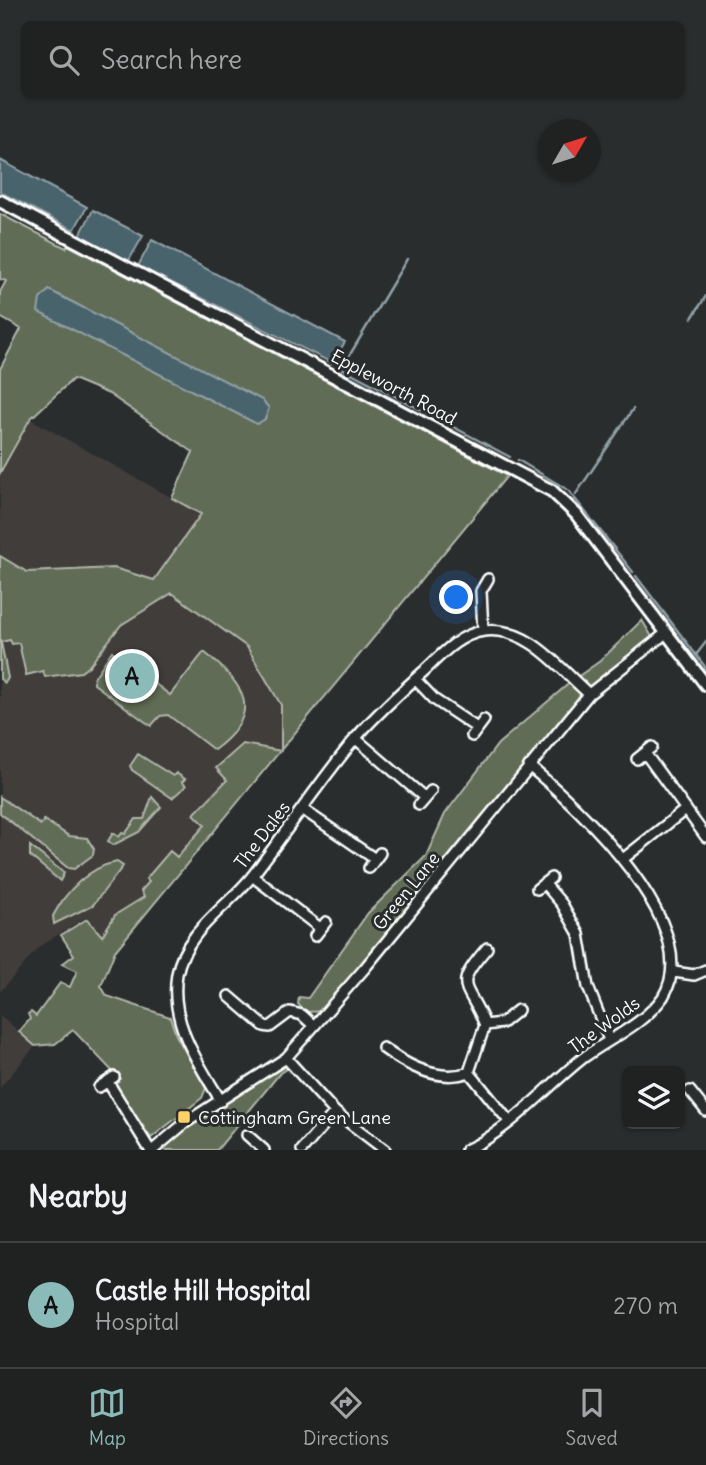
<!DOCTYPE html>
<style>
body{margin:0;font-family:Delius,sans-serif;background:#2d2f2f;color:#f1f3f6}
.controls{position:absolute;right:21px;bottom:21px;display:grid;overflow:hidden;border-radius:10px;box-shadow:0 2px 5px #0004}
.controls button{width:63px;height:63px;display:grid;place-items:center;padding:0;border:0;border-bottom:2px solid #3d3f40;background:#202222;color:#f1f3f6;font:35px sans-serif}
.compass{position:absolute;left:538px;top:119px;width:63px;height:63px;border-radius:50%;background:#202222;box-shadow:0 2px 5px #0004;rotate:51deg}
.you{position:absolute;left:457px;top:598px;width:24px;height:24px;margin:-18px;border:5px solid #fff;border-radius:50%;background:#1a73e8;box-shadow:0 0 0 10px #1a73e833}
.badge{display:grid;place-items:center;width:46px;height:46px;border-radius:50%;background:#8bbbb9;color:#111;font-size:23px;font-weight:700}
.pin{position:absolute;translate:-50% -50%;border:4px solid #fff;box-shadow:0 2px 7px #0006}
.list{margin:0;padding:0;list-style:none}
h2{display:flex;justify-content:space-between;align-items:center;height:91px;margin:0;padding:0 28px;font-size:30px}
h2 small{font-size:23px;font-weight:400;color:#a2a4a5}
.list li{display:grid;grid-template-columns:46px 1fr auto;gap:21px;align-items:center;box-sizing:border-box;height:126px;padding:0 28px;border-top:2px solid #3d3f40}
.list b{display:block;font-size:26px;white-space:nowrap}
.list p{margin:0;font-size:23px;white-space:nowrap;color:#a2a4a5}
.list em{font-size:23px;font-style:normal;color:#a2a4a5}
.icon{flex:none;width:38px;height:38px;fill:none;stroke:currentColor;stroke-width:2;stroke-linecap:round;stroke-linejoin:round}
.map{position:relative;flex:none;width:706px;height:1150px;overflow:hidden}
.search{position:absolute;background:#202222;box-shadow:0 2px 5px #0004;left:21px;right:21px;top:21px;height:77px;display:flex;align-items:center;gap:18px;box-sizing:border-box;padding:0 24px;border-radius:10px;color:#a2a4a5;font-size:26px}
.sheet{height:217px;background:#202222}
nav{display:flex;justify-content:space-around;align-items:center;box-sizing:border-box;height:98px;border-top:2px solid #3d3f40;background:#202222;font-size:19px;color:#a2a4a5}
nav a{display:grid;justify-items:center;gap:4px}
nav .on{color:#8bbbb9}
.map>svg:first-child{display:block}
.built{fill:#3f3c3b}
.green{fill:#606c54;stroke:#b0b6aa;stroke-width:2}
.water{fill:#48636c;stroke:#91a1a7;stroke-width:2}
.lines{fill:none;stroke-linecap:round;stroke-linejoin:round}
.stream{stroke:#91a1a7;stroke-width:2.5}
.minor-casing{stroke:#fff;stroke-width:14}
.tertiary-casing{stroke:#fff;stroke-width:16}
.minor{stroke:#2a2d2e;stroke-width:9}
.tertiary{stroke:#2a2d2e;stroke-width:10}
.poi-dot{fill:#ffd166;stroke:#2a2d2e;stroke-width:2.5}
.labels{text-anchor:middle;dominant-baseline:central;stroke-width:6;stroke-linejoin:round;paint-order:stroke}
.street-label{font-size:18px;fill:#fff;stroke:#2a2d2e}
.poi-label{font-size:18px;fill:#fff;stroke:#2a2d2e;text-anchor:start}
</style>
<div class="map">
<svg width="706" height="1150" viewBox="0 0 706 1150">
<rect width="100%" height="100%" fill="#2a2d2e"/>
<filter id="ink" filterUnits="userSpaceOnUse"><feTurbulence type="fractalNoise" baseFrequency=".0143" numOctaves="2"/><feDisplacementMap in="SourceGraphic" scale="14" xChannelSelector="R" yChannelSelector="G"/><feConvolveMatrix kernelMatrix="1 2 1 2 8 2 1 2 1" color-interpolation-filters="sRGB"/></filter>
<g filter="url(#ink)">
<!-- built -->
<path class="built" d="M 0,402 L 201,514 L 154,580 L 247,647 L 281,705 L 281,751 L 115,951 L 85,918 L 40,946 L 0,992 Z
M 0,1015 L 35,1046 L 0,1088 Z"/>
<!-- green -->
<path class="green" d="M 0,214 L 66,248 L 68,245 L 507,476 L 115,951 L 101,986 L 107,996 L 170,1017 L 176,1035 L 206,1088 L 202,1098 L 151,1138 L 115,1087 L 117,1076 L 73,1030 L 55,1044 L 35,1046 L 19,1032 L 30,1019 L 28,1014 L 31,1012 L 36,1016 L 60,983 L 70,987 L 77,971 L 62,964 L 74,955 L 61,935 L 87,919 L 102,936 L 115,915 L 144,897 L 141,891 L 149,882 L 146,879 L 170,851 L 177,857 L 205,825 L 194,814 L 227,780 L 216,768 L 243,744 L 281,751 L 281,705 L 247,647 L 172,593 L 121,625 L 89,666 L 81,672 L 45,677 L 43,671 L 26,675 L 19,643 L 12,644 L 10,640 L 1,642 L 8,678 L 5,683 L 0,679 L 0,556 L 27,572 L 114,568 L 154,580 L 201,514 L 172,498 L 193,452 L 109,394 L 73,379 L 30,419 L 0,473 L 0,369 L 21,329 L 0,317 L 0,292 L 6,281 L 0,279 Z
M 642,620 L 655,642 L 606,678 L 328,1011 L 305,1012 L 298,1004 L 299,997 L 308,998 L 368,913 L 426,856 L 445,814 L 498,744 L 573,680 L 600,661 Z
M 112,651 L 170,695 L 204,652 C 246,685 264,713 214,750 L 168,715 L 160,716 L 151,726 L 94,684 L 94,678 Z
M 138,754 L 173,776 L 176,773 L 185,779 L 182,782 L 186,786 L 172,798 L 132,770 L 130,766 Z
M 0,797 L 41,825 L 44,820 L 69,836 L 87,838 L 94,849 L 93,855 L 74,869 L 68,868 L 0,813 Z
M 152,797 L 161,807 L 139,832 L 113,845 L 108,841 L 113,833 L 119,837 L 122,833 L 125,834 L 136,819 L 144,819 Z
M 30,846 L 64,873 L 60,881 L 30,856 Z
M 117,862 L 123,866 L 93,905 L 54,924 L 53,916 C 66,891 89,867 117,862 Z
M 286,1058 L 292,1065 L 280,1073 L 217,1150 L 153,1150 Z"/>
<!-- water -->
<path class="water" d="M 0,160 L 87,207 L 74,230 L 0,192 Z
M 93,210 L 143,236 L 128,262 L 79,237 Z
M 152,240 L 322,330 L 345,342 L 332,363 L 138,266 Z
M 49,290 L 262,400 L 269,408 L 265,419 L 257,424 L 38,312 L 40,299 Z"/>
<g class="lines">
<!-- stream -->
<path class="stream" d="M 0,209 L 475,458
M 407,259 L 342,368 L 510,457
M 692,318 L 706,296
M 339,370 L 552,485
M 475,458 L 497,469
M 518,460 L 568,490 L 633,572
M 557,489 L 575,504 L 630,574
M 576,494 L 633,409
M 636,576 L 706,668
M 635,580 L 706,673
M 696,655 L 706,642"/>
<!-- minor casing -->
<g class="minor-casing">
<path id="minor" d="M 483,631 L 481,591 L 488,579
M 415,679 L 435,700 L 477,728
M 472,736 L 484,720
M 355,738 L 425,798
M 645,753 L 706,837
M 637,759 L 652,747
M 419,805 L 431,791
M 302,809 L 375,859
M 623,859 L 686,809
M 369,868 L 380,853
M 252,876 L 320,928
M 544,883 L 562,904 L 579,934 L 588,987 L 609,1040
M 537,889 L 551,878
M 315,936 L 326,922
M 674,972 L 694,975 L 706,970
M 229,996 L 264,1026 L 270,1027 L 290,1012 L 302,1015 L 314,1026
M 485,1025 L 502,1023 L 518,1010
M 383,1048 C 406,1065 439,1083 469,1072 L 508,1120
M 286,1058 L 335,1112 L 385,1150
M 469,1072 L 485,1025 C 468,982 451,989 487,948
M 108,1082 L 150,1150
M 99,1087 L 114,1077
M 690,1091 L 706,1111
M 221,1101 C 198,1063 169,1022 177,974 C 185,931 228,907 253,875 C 288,830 319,782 355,739 C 375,715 400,693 423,672 C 440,656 459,634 484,631 C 529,626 559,668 589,694
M 247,1135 L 264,1150
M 153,1150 L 185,1123 L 286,1058 L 364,969 L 589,694 L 666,633
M 302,1150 L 335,1112
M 466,1150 C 508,1132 547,1086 583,1058 C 610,1038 643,1025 663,997 C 706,926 578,806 529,766"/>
</g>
<!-- tertiary casing -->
<g class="tertiary-casing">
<path id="tertiary" d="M 0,201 L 552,491 L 576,514 L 706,685"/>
</g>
<!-- minor -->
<use href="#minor" class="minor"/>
<!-- tertiary -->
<use href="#tertiary" class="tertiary"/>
</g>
</g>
<!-- markers -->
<rect class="poi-dot" x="177" y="1110" width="14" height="14" rx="3.5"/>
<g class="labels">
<!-- street labels -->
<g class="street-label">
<text transform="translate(394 387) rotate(28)">Eppleworth Road</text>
<text transform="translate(262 835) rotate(-53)">The Dales</text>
<text transform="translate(406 891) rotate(-51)">Green Lane</text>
<text transform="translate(604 1025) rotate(-36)">The Wolds</text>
</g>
<!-- poi labels -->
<g class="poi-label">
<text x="198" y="1117">Cottingham Green Lane</text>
</g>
</g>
</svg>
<div class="controls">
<button><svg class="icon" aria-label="layers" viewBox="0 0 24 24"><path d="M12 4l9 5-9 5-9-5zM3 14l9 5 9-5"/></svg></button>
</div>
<svg class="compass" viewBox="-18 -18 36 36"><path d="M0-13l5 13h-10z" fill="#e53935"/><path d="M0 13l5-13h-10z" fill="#a2a4a5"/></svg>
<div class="you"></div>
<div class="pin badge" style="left:132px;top:676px">A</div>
<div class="search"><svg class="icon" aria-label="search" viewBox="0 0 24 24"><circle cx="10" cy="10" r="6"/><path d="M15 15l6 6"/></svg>Search here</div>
</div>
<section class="sheet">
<h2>Nearby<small></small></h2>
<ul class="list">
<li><span class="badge">A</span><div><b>Castle Hill Hospital</b><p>Hospital</p></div><em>270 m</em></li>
</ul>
</section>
<nav>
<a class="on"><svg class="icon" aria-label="map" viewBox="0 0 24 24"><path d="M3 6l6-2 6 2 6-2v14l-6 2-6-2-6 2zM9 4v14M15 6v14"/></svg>Map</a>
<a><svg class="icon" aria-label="directions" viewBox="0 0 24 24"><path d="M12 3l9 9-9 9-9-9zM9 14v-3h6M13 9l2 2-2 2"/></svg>Directions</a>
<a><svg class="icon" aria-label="saved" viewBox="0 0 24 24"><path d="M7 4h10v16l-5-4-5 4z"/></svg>Saved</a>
</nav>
